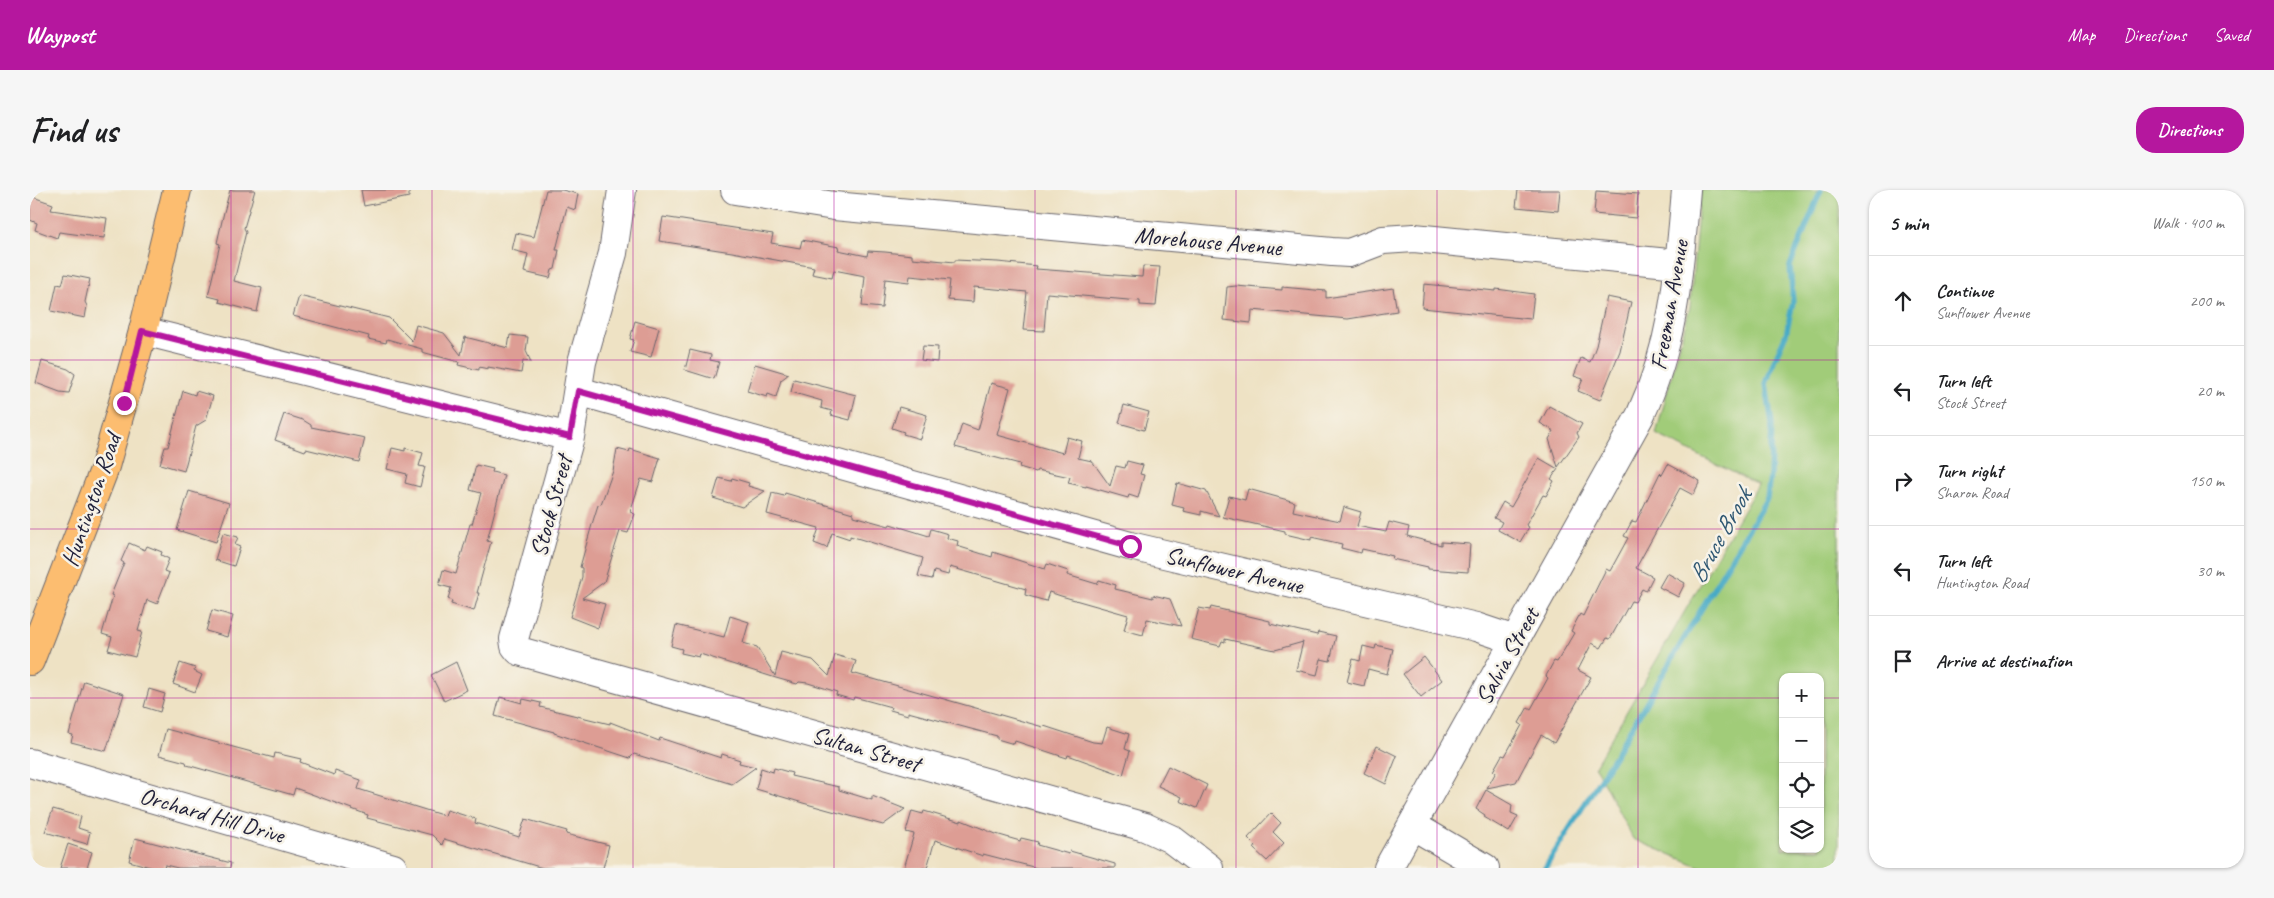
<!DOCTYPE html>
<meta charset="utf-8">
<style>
body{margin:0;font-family:Caveat,sans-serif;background:#f6f6f6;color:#202124}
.controls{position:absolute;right:15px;bottom:15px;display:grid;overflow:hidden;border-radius:10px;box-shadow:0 1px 4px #0004}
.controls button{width:45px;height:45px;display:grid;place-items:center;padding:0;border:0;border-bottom:1px solid #e0e0e0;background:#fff;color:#202124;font:25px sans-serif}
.stop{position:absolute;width:15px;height:15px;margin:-11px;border:4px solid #b5179e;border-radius:50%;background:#fff}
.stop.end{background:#b5179e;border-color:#fff;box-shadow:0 1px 5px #0008}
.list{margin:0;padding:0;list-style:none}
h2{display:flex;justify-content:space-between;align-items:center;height:65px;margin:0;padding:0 20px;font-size:21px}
h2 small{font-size:16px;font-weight:400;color:#757577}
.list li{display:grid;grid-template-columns:32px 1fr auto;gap:15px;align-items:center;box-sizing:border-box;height:90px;padding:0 20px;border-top:1px solid #e0e0e0}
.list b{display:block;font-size:19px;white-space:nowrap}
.list p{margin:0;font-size:16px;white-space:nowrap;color:#757577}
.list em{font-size:16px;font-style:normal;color:#757577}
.icon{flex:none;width:28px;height:28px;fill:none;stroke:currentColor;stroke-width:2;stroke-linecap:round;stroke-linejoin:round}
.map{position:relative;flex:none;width:1809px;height:678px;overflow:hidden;border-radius:20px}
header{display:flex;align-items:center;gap:30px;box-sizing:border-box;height:70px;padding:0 25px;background:#b5179e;color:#fff}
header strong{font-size:24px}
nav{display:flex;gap:28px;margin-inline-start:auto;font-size:18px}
.intro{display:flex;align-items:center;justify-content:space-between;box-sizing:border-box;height:120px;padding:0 30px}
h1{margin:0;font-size:35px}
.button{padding:12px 22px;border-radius:20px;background:#b5179e;color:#fff;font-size:18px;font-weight:700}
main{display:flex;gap:30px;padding:0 30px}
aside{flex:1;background:#fff;border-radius:20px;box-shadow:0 1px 4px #0004}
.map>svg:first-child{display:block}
.green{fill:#a1cc79;stroke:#62775a;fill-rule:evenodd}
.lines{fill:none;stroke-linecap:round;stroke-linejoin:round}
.stream{stroke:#46aac6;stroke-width:5.5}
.building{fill:#dd9d94}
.minor-casing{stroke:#69656b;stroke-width:30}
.major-casing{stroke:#69656b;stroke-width:30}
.minor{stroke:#fff;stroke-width:28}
.major{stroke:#fcbd6f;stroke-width:28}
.route{stroke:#b5179e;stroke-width:6}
.grid{fill:none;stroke:#b5179e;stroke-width:1;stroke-opacity:0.55}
.labels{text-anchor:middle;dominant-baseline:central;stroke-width:5;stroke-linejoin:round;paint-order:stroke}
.street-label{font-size:24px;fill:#22223b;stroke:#f7f3e8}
.water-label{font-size:25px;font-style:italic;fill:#305873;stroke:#f7f3e8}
</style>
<header>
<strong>Waypost</strong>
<nav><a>Map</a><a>Directions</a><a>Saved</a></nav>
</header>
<div class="intro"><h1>Find us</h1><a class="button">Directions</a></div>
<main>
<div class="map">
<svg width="1809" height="678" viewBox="0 0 1809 678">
<rect width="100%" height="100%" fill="#f7f3e8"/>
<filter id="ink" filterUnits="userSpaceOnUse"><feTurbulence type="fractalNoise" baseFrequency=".02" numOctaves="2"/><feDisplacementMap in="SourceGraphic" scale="10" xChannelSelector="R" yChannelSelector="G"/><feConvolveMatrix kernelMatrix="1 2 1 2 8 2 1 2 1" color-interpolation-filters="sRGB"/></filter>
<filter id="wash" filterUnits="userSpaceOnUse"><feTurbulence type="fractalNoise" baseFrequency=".0096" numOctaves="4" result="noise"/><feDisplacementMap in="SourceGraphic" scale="20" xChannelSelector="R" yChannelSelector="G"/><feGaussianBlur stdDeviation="1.12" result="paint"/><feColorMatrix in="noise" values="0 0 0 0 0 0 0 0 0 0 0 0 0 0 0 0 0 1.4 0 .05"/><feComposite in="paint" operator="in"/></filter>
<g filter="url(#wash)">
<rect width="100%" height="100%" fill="#eee2c4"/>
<!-- green -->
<path class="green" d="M 1670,0 L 1809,0 L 1809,678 L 1673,678 L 1603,649 L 1565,576 L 1728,295 L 1626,244 L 1660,117 ZM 1753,487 L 1790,487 L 1790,659 L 1753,659 Z"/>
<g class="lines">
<!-- stream -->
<path class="stream" d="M 1515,678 L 1587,562 L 1737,308 L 1740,286 L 1742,234 L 1736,194 L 1744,171 L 1756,144 L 1763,112 L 1760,76 L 1791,0"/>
</g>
<g id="blocks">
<!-- building -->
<path class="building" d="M 200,0 L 225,0 L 214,38 L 216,42 L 204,91 L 232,98 L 227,122 L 189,112 L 190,109 L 178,106 L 190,54 L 187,53 L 194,22 Z
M 331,0 L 379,0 L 379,7 L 334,16 Z
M 516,0 L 532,0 L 548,4 L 545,20 L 537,17 L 526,60 L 529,60 L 525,79 L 522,80 L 520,88 L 494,82 L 498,64 L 482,60 L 486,43 L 504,47 Z
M 1488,0 L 1530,0 L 1528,21 L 1486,17 Z
M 1566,1 L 1608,4 L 1606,28 L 1564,24 Z
M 0,6 L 23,14 L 21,20 L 77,28 L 74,48 L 29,42 L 27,48 L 5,40 L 7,33 L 0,30 Z
M 633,27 L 743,44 L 741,53 L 770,58 L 772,50 L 809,57 L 808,60 L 837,66 L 838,61 L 855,62 L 882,65 L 882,68 L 925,72 L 925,70 L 968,72 L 1007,76 L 1006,79 L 1112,87 L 1113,76 L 1130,77 L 1126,116 L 1110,115 L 1110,111 L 1017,103 L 1014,141 L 993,140 L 997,102 L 944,97 L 943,112 L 918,110 L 920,90 L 880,86 L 879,92 L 855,89 L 852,118 L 832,116 L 835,86 L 804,80 L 802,88 L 782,84 L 784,77 L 702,62 L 629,51 Z
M 35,84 L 60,89 L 55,112 L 57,116 L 55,128 L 21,121 L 27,94 L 32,95 Z
M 1394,94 L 1466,101 L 1466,99 L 1504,104 L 1501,129 L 1392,118 Z
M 1206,96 L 1252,100 L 1252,97 L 1296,101 L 1296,108 L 1363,98 L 1367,121 L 1318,129 L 1222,120 L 1221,133 L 1194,130 L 1197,97 Z
M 269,106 L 359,128 L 382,151 L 386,135 L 414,143 L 431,165 L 435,147 L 478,158 L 480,145 L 498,147 L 496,161 L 501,172 L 493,171 L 491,183 L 458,177 L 458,179 L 449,177 L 449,180 L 428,175 L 429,172 L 392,162 L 392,159 L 357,149 L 356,153 L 338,149 L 339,146 L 263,126 Z
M 1577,107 L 1601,112 L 1590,161 L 1570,210 L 1548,201 L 1553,189 L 1544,186 L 1551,168 L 1560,172 L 1566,156 Z
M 605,131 L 629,138 L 621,167 L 600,162 L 604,150 L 600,149 Z
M 893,156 L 908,157 L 907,172 L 891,170 Z
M 660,160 L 681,165 L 680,170 L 689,172 L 684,189 L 655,180 Z
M 12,171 L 38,179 L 45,184 L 39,203 L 30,202 L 6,193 Z
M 725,174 L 759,184 L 751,190 L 746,207 L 738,204 L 737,207 L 717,201 Z
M 764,189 L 826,205 L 820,230 L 801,225 L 802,221 L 791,218 L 792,211 L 761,202 Z
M 961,193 L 980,198 L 967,245 L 1033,263 L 1037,247 L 1052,251 L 1048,268 L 1062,271 L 1080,296 L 1086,276 L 1095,278 L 1097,271 L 1113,275 L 1110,284 L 1114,285 L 1108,308 L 1099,305 L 1098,308 L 1056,296 L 1056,297 L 1038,293 L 1040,287 L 1007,280 L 1006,282 L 989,277 L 990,274 L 925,257 L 932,234 L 948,240 Z
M 153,201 L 165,205 L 166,201 L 183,206 L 176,230 L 166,236 L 154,281 L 130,274 L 135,257 L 138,257 Z
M 1094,215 L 1119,222 L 1114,240 L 1089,233 Z
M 1519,216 L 1552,234 L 1547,243 L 1549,247 L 1528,277 L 1519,249 L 1524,241 L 1510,233 Z
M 869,217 L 897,225 L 890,249 L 873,244 L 874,242 L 862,238 Z
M 254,224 L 273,230 L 281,235 L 281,237 L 335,248 L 329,272 L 276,259 L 275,261 L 245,250 Z
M 362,258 L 375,261 L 375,258 L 393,263 L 389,276 L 395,277 L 390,297 L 375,293 L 377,284 L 357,279 Z
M 587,259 L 599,262 L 600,259 L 630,268 L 623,292 L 611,289 L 600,322 L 605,324 L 598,343 L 590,341 L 574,392 L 552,408 L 575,414 L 568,438 L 540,427 L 552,387 L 552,378 L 550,377 L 563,331 L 568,315 L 571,314 L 583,281 Z
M 1509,268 L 1528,279 L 1521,289 L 1524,291 L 1516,306 L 1513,305 L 1496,335 L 1499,337 L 1490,352 L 1468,340 L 1472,332 L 1464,328 L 1473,312 L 1481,317 Z
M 1638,274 L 1670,291 L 1663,305 L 1650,298 L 1606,378 L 1623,387 L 1616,401 L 1612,399 L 1605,412 L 1601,411 L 1580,449 L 1577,448 L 1571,458 L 1562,453 L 1548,480 L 1561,487 L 1524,553 L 1511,545 L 1486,592 L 1457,598 L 1466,582 L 1463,581 L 1472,565 L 1475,566 L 1492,535 L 1489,533 L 1498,517 L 1501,519 L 1518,488 L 1516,486 L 1524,471 L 1527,472 L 1544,443 L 1541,441 L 1550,424 L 1553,426 L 1576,379 L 1580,381 L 1598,348 L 1594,346 L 1602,331 L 1606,332 L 1630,283 L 1632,285 Z
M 446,275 L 463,279 L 462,282 L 474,285 L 457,351 L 461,352 L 447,403 L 449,403 L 444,421 L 421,414 L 422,411 L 418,409 L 421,398 L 409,395 L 413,380 L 426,384 L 440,334 L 442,334 L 451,303 L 440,300 Z
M 689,288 L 701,291 L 702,288 L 719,293 L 718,296 L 735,301 L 712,317 L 683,308 Z
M 1147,293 L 1176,301 L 1189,326 L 1171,321 L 1171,325 L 1153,321 L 1154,318 L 1142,315 Z
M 1218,299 L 1265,312 L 1263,321 L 1310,331 L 1314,317 L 1331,322 L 1327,336 L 1356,342 L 1359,332 L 1379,337 L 1377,346 L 1411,355 L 1411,352 L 1440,354 L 1438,382 L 1398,379 L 1398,377 L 1362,369 L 1363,366 L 1332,359 L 1331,363 L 1311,358 L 1312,354 L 1281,347 L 1281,350 L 1255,344 L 1255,341 L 1193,327 L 1199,306 L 1215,310 Z
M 159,301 L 199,313 L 186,352 L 147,340 Z
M 742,303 L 754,306 L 755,303 L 823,323 L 823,326 L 859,336 L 860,334 L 899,346 L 901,339 L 918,344 L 917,348 L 928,351 L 927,356 L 962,367 L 963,362 L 1015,379 L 1017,374 L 1038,381 L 1037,385 L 1067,394 L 1069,390 L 1086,395 L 1085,399 L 1123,408 L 1123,405 L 1140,409 L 1151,436 L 1117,429 L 1113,445 L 1094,440 L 1098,425 L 1031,406 L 1019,402 L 1016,411 L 995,405 L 996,399 L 920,377 L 918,385 L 904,381 L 902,389 L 888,386 L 893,368 L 820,346 L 820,349 L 802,343 L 797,358 L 784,353 L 789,338 L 737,324 Z
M 193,343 L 208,347 L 205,355 L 210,357 L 204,376 L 185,370 Z
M 99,353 L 115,360 L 117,356 L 132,362 L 131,365 L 139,369 L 134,381 L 139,383 L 127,414 L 117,410 L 108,441 L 112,442 L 105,467 L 78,460 L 82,447 L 72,444 L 83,406 L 81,405 L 94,373 L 91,371 Z
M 1637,383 L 1655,393 L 1648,407 L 1629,397 Z
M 1181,417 L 1240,431 L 1240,434 L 1287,445 L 1288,442 L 1306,446 L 1300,471 L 1291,469 L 1287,485 L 1266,480 L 1273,452 L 1245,460 L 1195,449 L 1195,452 L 1192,451 L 1190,456 L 1161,449 L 1169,418 L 1180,420 Z
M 182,420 L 203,426 L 197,447 L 176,441 Z
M 700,426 L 719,432 L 713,453 L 727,457 L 745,486 L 751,462 L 783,470 L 799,486 L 805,465 L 826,471 L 822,483 L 1013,537 L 1014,536 L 1063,552 L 1072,553 L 1077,537 L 1099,544 L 1095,559 L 1100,561 L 1093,585 L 1038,565 L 1037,568 L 985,551 L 984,554 L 967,549 L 967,546 L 878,522 L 878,525 L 860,520 L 861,517 L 824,507 L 823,510 L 806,505 L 807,502 L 778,493 L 769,492 L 767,494 L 746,488 L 670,464 L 669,467 L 651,463 L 652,459 L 641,456 L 646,435 L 694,447 Z
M 1346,455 L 1363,459 L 1357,484 L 1338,479 L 1334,496 L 1317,492 L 1323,469 L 1330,471 L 1333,456 L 1345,459 Z
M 1394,467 L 1412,490 L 1391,507 L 1373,484 Z
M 426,472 L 437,500 L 414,511 L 401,485 Z
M 150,473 L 165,478 L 164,481 L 172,485 L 165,502 L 143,494 Z
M 54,491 L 94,504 L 76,561 L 41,552 L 43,545 L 39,544 Z
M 119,499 L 135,504 L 130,522 L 114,517 Z
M 470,507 L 492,513 L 493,509 L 511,513 L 510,517 L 580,534 L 580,532 L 629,551 L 630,548 L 691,568 L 692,564 L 710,570 L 709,573 L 726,577 L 702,594 L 604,564 L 600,568 L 524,543 L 524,542 L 465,526 Z
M 136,539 L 244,568 L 245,563 L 271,569 L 270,572 L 304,585 L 305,581 L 331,590 L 328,599 L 415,626 L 417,620 L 446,629 L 445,633 L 489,647 L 495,629 L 537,641 L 536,644 L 579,655 L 573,678 L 513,678 L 414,649 L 412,655 L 402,645 L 337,628 L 338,625 L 265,598 L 263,605 L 157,575 L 156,572 L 129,565 Z
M 1347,556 L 1367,566 L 1356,594 L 1334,583 Z
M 1138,576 L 1177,595 L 1167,618 L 1150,611 L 1152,607 L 1128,596 Z
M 731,578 L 743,582 L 744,578 L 762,583 L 761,586 L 809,597 L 809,600 L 842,610 L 842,606 L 875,619 L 853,635 L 773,613 L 726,599 Z
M 1456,600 L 1482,615 L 1481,623 L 1488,626 L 1479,642 L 1454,627 L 1455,625 L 1446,619 Z
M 23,619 L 51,627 L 48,638 L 60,642 L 57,654 L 15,642 Z
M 882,621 L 893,624 L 894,621 L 931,632 L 931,630 L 966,644 L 990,651 L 991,648 L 1008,652 L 1007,655 L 1039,664 L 1040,661 L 1085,674 L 1085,678 L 1007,678 L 953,664 L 953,666 L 905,650 L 897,678 L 874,678 L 884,644 L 876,642 Z
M 1241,623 L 1251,633 L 1243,642 L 1254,653 L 1237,671 L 1224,659 L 1226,656 L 1218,648 Z
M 105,648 L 201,673 L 200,678 L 148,678 L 135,675 L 134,678 L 124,678 L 99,671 Z
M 38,654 L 62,662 L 57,678 L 30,678 Z"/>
</g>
</g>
<g filter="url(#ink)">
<use href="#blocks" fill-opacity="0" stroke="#69656b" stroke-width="1"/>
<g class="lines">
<!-- minor casing -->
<g class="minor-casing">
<path id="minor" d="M 592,0 L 583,63 L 552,172 L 540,247 L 484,449 L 485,456 L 489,461 L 1115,637 L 1141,649 L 1179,678
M 705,0 L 804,16 L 1302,62 L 1319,63 L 1353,50 L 1384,48 L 1649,74
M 113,141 L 540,247
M 548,201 L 1100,356 L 1446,437 L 1485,450
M 0,573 L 363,678
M 1382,635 L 1455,678
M 1358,678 L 1610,226 C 1645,150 1649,81 1656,0"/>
</g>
<!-- major casing -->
<g class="major-casing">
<path id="major" d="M 0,471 L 74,280 L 113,141 L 147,0"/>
</g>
<!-- minor -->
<use href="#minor" class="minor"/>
<!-- major -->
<use href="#major" class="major"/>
</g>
</g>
<g class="lines" filter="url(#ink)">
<!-- route -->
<path class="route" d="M 94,213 L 112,141 L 540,247 L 548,201 L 1100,356"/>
</g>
<!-- grid -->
<path class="grid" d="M 201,0 L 201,678M 402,0 L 402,678M 603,0 L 603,678M 804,0 L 804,678M 1005,0 L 1005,678M 1206,0 L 1206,678M 1407,0 L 1407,678M 1608,0 L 1608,678M 0,170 L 1809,170M 0,339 L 1809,339M 0,508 L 1753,508M 1790,508 L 1809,508"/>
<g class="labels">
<!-- street labels -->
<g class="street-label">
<text transform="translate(1178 51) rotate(5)">Morehouse Avenue</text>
<text transform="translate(1639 115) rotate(-80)">Freeman Avenue</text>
<text transform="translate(61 310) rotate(-71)">Huntington Road</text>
<text transform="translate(521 316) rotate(-75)">Stock Street</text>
<text transform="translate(1204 380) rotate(13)">Sunflower Avenue</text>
<text transform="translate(1477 466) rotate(-61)">Salvia Street</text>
<text transform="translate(836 559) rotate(16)">Sultan Street</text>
<text transform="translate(182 625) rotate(16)">Orchard Hill Drive</text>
</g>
<!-- water labels -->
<g class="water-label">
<text transform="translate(1690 346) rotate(-61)">Bruce Brook</text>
</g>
</g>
</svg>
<div class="controls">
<button>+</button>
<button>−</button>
<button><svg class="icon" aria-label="locate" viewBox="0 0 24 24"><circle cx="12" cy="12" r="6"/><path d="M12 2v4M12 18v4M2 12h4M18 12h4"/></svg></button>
<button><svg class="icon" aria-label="layers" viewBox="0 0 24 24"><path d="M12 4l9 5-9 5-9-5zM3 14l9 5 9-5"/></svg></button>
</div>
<div class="stop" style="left:1100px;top:356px"></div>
<div class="stop end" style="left:94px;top:213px"></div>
</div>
<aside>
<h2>5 min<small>Walk · 400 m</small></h2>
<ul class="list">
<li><svg class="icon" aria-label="ahead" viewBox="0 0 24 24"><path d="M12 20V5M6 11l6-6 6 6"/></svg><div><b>Continue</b><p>Sunflower Avenue</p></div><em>200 m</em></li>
<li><svg class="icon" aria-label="left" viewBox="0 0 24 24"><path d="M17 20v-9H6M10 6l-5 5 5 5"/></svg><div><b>Turn left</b><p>Stock Street</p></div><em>20 m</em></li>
<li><svg class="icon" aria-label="right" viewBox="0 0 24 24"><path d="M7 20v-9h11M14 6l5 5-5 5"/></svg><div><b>Turn right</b><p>Sharon Road</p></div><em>150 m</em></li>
<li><svg class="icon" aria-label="left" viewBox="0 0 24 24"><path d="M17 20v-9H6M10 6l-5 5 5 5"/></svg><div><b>Turn left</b><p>Huntington Road</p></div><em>30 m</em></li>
<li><svg class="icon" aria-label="arrive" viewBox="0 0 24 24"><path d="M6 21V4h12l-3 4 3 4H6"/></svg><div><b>Arrive at destination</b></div></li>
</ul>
</aside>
</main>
